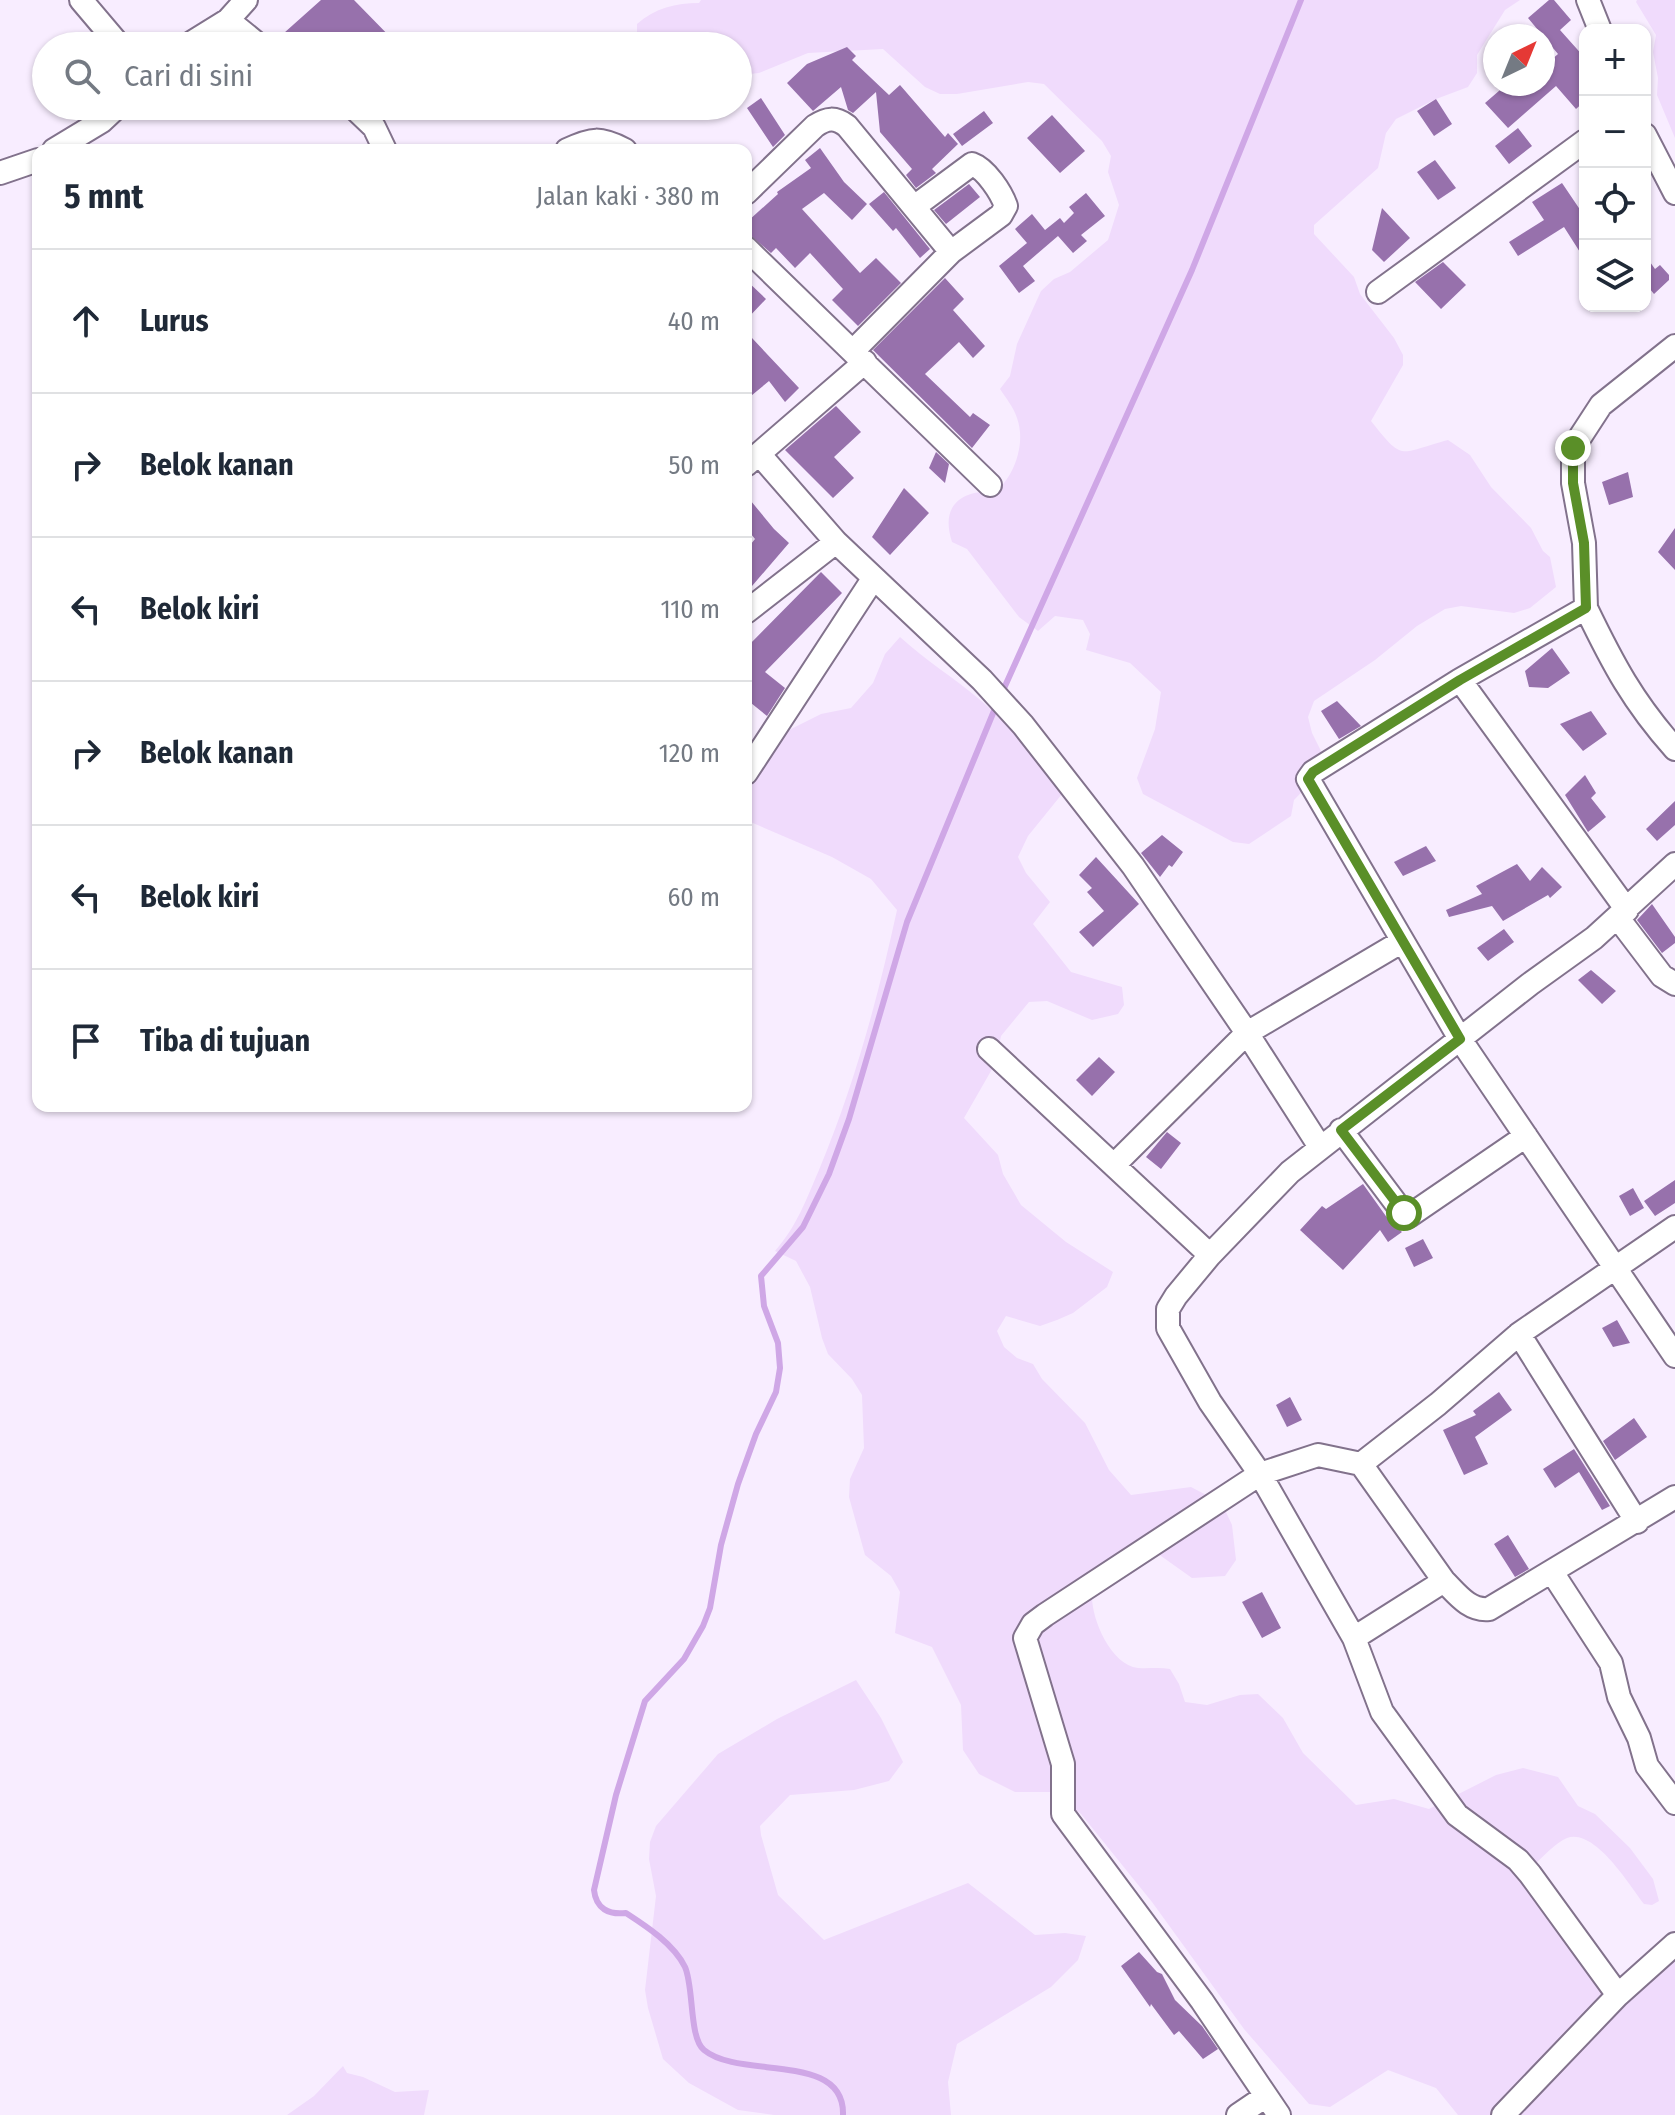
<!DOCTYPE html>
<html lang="id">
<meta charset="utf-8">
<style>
body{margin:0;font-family:"Fira Sans Condensed",sans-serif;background:#f2f2f3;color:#1f2937}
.controls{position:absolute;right:24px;top:24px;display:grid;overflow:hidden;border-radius:16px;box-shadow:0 2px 6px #0004}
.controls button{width:72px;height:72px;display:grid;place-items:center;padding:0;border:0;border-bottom:2px solid #e0e1e3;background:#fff;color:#1f2937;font:40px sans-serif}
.compass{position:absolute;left:1483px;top:24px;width:72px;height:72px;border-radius:50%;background:#fff;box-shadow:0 2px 6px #0004;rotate:43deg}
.stop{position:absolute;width:24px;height:24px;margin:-18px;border:6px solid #5a8f28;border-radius:50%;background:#fff}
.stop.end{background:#5a8f28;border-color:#fff;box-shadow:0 2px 8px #0008}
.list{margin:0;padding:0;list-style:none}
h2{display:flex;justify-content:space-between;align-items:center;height:104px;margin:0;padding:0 32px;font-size:34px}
h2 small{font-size:26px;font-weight:400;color:#747a83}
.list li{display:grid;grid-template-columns:52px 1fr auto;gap:24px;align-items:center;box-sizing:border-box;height:144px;padding:0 32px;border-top:2px solid #e0e1e3}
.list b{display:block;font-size:30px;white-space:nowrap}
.list em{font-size:26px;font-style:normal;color:#747a83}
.icon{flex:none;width:44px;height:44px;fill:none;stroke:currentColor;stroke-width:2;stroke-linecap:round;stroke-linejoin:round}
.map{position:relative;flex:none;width:1675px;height:2115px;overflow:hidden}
.search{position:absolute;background:#fff;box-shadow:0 2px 6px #0004;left:32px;top:32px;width:720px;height:88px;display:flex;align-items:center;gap:20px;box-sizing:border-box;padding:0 28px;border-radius:44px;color:#747a83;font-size:30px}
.panel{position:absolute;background:#fff;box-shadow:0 2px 6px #0004;left:32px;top:144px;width:720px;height:968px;border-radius:16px}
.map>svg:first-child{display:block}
.green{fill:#f0dbfc}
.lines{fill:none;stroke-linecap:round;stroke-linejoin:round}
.stream{stroke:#cfa7e6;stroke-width:6}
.building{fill:#9771ac}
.minor-casing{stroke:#82728c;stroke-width:26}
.minor{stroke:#fff;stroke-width:22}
.route{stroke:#5a8f28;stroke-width:10}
</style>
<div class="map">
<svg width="1675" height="2115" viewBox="0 0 1675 2115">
<rect width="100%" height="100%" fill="#f8edff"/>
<!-- green -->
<path class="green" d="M 701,0 L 1520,0 L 1505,10 L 1477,55 L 1477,73 L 1468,87 L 1436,99 L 1396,119 L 1386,133 L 1378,168 L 1314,225 L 1314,234 L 1354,277 L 1360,294 L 1394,338 L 1403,355 L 1403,365 L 1371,421 C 1404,463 1399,453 1448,440 L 1470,455 L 1491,487 L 1531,528 L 1543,551 L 1550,557 L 1556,587 L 1530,608 L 1514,613 L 1461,606 L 1445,609 L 1417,626 L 1375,660 L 1314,701 L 1308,717 L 1312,733 L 1328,765 L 1294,800 L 1291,816 L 1249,844 L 1233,842 L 1143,794 L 1137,778 L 1155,729 L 1161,692 L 1130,663 L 1086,650 L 1090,634 L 1083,620 L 1055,616 L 1038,631 L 1019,617 L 967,549 L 952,542 C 940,505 961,490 997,491 C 1015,474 1026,443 1017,418 C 1014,408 1006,398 1000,389 L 1010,376 L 1017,344 L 1041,291 L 1054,279 L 1070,272 L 1108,240 L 1119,205 L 1108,172 L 1111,156 L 1102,141 L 1044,84 L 1028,82 L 957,94 L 940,94 L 925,87 L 883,49 L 808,53 L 759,73 L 740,75 L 738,73 L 738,46 L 641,46 L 637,41 L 637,24 C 655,8 676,3 699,3 Z
M 1637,0 L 1675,0 L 1675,138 L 1657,95 L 1658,78 L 1653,52 L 1656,35 L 1636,2 Z
M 900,637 C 925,660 953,677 979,699 C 1011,725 1036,761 1062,794 L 1028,836 L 1018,857 L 1026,873 L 1050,902 L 1033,924 L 1071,972 L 1122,987 L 1124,1005 L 1118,1014 L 1092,1020 L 1047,1001 L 1029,1002 L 1001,1036 L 995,1064 L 964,1118 L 998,1155 L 1003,1174 L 1021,1205 L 1066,1242 L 1113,1272 L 1107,1287 L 1073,1313 L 1057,1320 L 1040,1326 L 1006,1316 L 997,1331 L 1004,1347 L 1017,1358 L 1033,1364 L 1042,1379 L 1085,1423 L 1109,1470 L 1131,1495 L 1191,1487 L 1212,1498 L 1225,1510 L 1232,1525 L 1236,1560 L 1225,1576 L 1192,1578 L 1154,1551 L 1092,1597 C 1092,1620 1111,1665 1138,1668 C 1148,1669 1159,1667 1170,1669 L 1179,1684 L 1185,1702 L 1207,1705 L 1240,1695 L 1258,1694 L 1283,1718 L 1303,1753 L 1356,1805 L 1394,1799 L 1429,1809 L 1496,1775 L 1523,1768 L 1558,1777 L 1578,1806 L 1595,1814 L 1630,1848 L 1653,1879 L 1659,1901 L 1652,1905 L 1644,1904 C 1630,1886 1595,1828 1567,1838 C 1555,1843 1543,1857 1533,1866 L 1615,2008 L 1675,1961 L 1675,2115 L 1458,2115 L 1436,2088 L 1388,2070 L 1330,2107 L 1309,2104 L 1244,2029 L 1152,1902 L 1081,1814 L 1053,1792 L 1015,1792 L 979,1774 L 963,1750 L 961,1705 L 932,1647 L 895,1633 L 900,1592 L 891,1576 L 865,1555 L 849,1497 L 850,1479 L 864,1448 L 862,1395 L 852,1379 L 828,1354 L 822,1338 L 810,1287 L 796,1261 L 775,1251 C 797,1226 806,1200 819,1170 C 854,1086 878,998 897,910 L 871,879 L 832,857 L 746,820 L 746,756 L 763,752 L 791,729 L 821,714 L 851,708 L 873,683 L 885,654 Z
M 856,1680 L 881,1718 L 903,1762 L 889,1781 L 854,1790 L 790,1795 L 760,1826 L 761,1835 L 778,1895 L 824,1940 L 968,1883 L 1035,1935 L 1065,1933 L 1086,1936 L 1078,1960 L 1051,1987 L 957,2044 L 948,2082 L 951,2115 L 774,2115 L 738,2110 L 689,2083 L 663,2059 L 648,2008 L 645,1990 L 656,1896 L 649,1859 L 650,1842 L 656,1826 L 718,1754 L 777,1719 Z
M 343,2066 L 347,2073 L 363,2077 L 395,2092 L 429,2090 L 424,2115 L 287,2115 L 314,2096 Z"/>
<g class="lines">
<!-- stream -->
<path class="stream" d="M 1001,695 L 1192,270 L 1301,0
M 843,2115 C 845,2051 740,2080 704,2050 C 689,2038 694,1987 685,1967 C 674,1944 646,1926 626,1913 C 609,1915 596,1909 594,1890 L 616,1795 L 645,1701 L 684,1659 L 703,1626 L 710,1608 L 721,1545 L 738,1484 L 756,1434 L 776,1392 L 780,1368 L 778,1343 L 764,1306 L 761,1276 L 803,1227 L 829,1174 L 849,1119 L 907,922 L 996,706"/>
</g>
<!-- building -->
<path class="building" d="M 321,0 L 354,0 L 399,46 L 296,46 L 284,33 Z
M 1549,0 L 1554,0 L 1571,20 L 1560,30 L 1585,58 L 1585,101 L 1576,109 L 1556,86 L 1508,128 L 1485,103 L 1507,84 L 1543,84 L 1543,67 L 1558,54 L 1528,18 Z
M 847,47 L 856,56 L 852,60 L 889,95 L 900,85 L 945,137 L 948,133 L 958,144 L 932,169 L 936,173 L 916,188 L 906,175 L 912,169 L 880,132 L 876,92 L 853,113 L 848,110 L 841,87 L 813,111 L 787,83 L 807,64 Z
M 761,98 L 785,135 L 773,147 L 747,108 Z
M 1436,99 L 1452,124 L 1434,136 L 1417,111 Z
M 984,111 L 993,123 L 962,146 L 953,134 Z
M 1052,115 L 1085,151 L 1060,173 L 1027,138 Z
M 1518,128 L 1532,146 L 1509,164 L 1495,146 Z
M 820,148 L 844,182 L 867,204 L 852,220 L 824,193 L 802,209 L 860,273 L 876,258 L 901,283 L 858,326 L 832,300 L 843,289 L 810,253 L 795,268 L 776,248 L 771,253 L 749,234 L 748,221 L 778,194 L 777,192 L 811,168 L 805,160 Z
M 1435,160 L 1456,188 L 1438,200 L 1417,172 Z
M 1562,183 L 1585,217 L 1585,260 L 1564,227 L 1518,256 L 1509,242 L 1544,220 L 1532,202 Z
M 969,184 L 980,197 L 946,224 L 934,210 Z
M 884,192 L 930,249 L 920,258 L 896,228 L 893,231 L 869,204 Z
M 1086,193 L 1105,216 L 1081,235 L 1087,241 L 1073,253 L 1058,236 L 1023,266 L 1035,281 L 1019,293 L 999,266 L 1027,243 L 1015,229 L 1032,214 L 1045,230 L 1060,218 L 1064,223 L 1074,213 L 1069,207 Z
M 1382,208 L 1410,238 L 1384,262 L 1372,250 Z
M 1645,255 L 1655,269 L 1660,265 L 1669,275 L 1669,280 L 1654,294 L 1645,283 Z
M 1443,262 L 1466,285 L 1441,309 L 1415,282 Z
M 945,278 L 964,299 L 953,310 L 985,346 L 973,358 L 959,342 L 925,374 L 970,417 L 973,413 L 990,425 L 972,448 L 873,350 Z
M 746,280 L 766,299 L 746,320 Z
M 752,338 L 799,388 L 785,402 L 769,381 L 746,400 L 746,364 L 750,360 Z
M 836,406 L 861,432 L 834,457 L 854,478 L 833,498 L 785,450 Z
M 936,452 L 949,464 L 945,483 L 929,468 Z
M 1628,472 L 1633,497 L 1609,505 L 1602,482 Z
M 904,488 L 929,513 L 890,555 L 872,537 Z
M 746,495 L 774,529 L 789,543 L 746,593 L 746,550 L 755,539 L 746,528 Z
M 1675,528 L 1675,570 L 1658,552 Z
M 821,572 L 842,593 L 765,672 L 785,688 L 767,716 L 746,699 L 746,648 Z
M 1552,648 L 1570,673 L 1548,688 L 1529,687 L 1525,671 Z
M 1337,701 L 1361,726 L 1339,739 L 1321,711 Z
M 1591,711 L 1607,734 L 1583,751 L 1560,724 Z
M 1585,775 L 1596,793 L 1591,798 L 1606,817 L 1588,832 L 1565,795 Z
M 1675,801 L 1675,825 L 1657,841 L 1646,829 Z
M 1162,835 L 1183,852 L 1172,867 L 1169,865 L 1160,877 L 1141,853 Z
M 1426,846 L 1436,861 L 1403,876 L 1394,862 Z
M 1096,857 L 1139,904 L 1093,947 L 1079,932 L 1104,911 L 1087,892 L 1092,888 L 1079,875 Z
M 1517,864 L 1530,881 L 1542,867 L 1562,887 L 1550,898 L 1548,895 L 1503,921 L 1492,906 L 1449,917 L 1446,910 L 1482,894 L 1476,886 Z
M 1652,904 L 1675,937 L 1675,943 L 1662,953 L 1637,920 Z
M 1504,929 L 1514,942 L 1488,961 L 1477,948 Z
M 1591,970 L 1616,991 L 1602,1004 L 1578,980 Z
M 1099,1057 L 1115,1072 L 1092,1096 L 1076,1080 Z
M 1167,1132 L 1181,1143 L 1161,1169 L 1146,1157 Z
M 1675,1180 L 1675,1203 L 1655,1216 L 1644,1201 Z
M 1363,1184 L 1388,1219 L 1402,1232 L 1388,1242 L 1380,1230 L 1343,1270 L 1300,1230 L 1322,1206 L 1326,1209 Z
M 1633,1188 L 1644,1208 L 1630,1216 L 1619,1196 Z
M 1423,1239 L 1433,1258 L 1414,1267 L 1405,1248 Z
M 1617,1320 L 1630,1343 L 1613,1347 L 1602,1328 Z
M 1499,1392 L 1512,1410 L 1475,1437 L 1488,1464 L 1464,1475 L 1443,1430 L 1476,1415 L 1473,1411 Z
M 1290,1397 L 1302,1420 L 1287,1427 L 1276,1405 Z
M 1634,1418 L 1647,1437 L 1615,1460 L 1603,1441 Z
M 1574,1449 L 1610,1506 L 1602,1510 L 1579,1472 L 1555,1488 L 1543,1469 Z
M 1508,1535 L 1529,1569 L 1515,1577 L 1494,1544 Z
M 1262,1592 L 1281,1628 L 1262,1638 L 1242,1602 Z
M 1139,1952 L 1157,1972 L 1162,1974 L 1175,2000 L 1202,2026 L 1218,2049 L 1203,2059 L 1179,2031 L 1174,2035 L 1151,2004 L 1150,2007 L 1121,1966 Z"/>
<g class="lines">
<!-- minor casing -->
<g class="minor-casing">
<path id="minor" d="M 81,0 L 120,46
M 1588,0 L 1600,30
M 228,20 L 260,46
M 186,46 L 228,20 L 246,0
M 352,106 L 374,127 L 385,150
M 1645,135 L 1675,193
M 54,150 L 102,121 L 118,106
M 567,150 C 592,138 600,137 625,150
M 0,173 L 38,160
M 746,193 L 815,126 C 827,118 835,117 847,126 L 951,252
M 746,248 L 990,485
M 1378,292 L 1585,141
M 1675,346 L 1601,405 L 1573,448 L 1573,483 L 1584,543 L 1586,608 L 1460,680 L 1313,772 L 1308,779 L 1460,1039 L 1675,1356
M 853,351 L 951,252 L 1001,215 L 1006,206 C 1001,192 986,169 972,164 L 914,207
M 760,455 L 836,542 L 982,680 L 1023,725 L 1133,866 L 1247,1033 L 1320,1147
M 746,465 L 865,362
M 1586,608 C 1613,664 1633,702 1675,749
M 746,612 L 836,542
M 1460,680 L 1627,910
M 746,773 L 873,579
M 1618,918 L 1662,976 L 1675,984
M 989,1049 L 1210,1255
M 1341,1130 L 1401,1210 L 1409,1216 L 1526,1136
M 1114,1165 L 1247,1033 L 1401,942
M 1519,1334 L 1637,1522
M 1552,1572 L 1611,1663 L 1619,1697 L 1639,1738 L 1647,1766 L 1675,1803
M 1444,1581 C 1457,1594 1469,1611 1489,1609 L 1675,1497
M 1354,1638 L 1444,1581 L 1361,1464 L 1438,1404 L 1519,1334 L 1675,1227
M 1618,1995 L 1530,1874 L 1518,1860 L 1457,1815 L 1382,1712 L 1354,1638 L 1260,1474 L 1210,1402 L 1168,1328 L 1168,1309 L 1176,1296 L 1210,1255 L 1290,1172 L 1530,984 L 1594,938 L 1675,864
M 1238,2115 L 1266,2096
M 1279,2115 L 1202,2001 L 1063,1814 L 1063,1764 L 1025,1638 L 1033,1624 L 1045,1615 L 1260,1474 L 1318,1455 L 1361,1464
M 1503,2115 L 1618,1995 L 1675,1944"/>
</g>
<!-- minor -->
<use href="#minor" class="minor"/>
</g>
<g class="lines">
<!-- route -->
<path class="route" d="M 1404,1213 L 1341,1130 L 1460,1039 L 1308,779 L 1313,772 L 1460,680 L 1586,608 L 1584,543 L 1573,483 L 1573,448"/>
</g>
</svg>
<div class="controls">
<button>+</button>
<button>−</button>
<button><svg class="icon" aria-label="locate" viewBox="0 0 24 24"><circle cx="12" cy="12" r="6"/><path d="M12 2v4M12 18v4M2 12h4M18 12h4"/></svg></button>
<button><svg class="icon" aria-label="layers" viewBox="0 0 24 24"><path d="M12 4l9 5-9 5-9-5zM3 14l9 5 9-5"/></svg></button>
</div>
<svg class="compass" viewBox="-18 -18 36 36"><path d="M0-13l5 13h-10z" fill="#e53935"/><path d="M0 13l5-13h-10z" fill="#747a83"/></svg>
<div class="stop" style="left:1404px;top:1213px"></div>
<div class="stop end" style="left:1573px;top:448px"></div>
<div class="search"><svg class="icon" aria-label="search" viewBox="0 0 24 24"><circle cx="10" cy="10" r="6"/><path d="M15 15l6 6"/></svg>Cari di sini</div>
<section class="panel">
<h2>5 mnt<small>Jalan kaki · 380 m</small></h2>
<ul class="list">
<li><svg class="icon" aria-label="ahead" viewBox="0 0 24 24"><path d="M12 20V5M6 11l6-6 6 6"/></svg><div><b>Lurus</b></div><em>40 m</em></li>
<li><svg class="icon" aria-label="right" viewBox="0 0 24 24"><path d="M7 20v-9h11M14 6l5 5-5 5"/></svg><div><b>Belok kanan</b></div><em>50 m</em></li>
<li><svg class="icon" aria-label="left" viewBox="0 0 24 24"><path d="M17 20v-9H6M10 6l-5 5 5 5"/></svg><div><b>Belok kiri</b></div><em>110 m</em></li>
<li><svg class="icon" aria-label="right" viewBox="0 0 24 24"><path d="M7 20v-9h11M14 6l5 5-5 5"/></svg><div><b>Belok kanan</b></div><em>120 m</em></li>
<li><svg class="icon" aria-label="left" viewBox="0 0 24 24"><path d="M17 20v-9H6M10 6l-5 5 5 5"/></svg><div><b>Belok kiri</b></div><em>60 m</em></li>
<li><svg class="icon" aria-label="arrive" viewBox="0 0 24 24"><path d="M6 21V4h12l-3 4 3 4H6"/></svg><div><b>Tiba di tujuan</b></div></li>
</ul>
</section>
</div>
